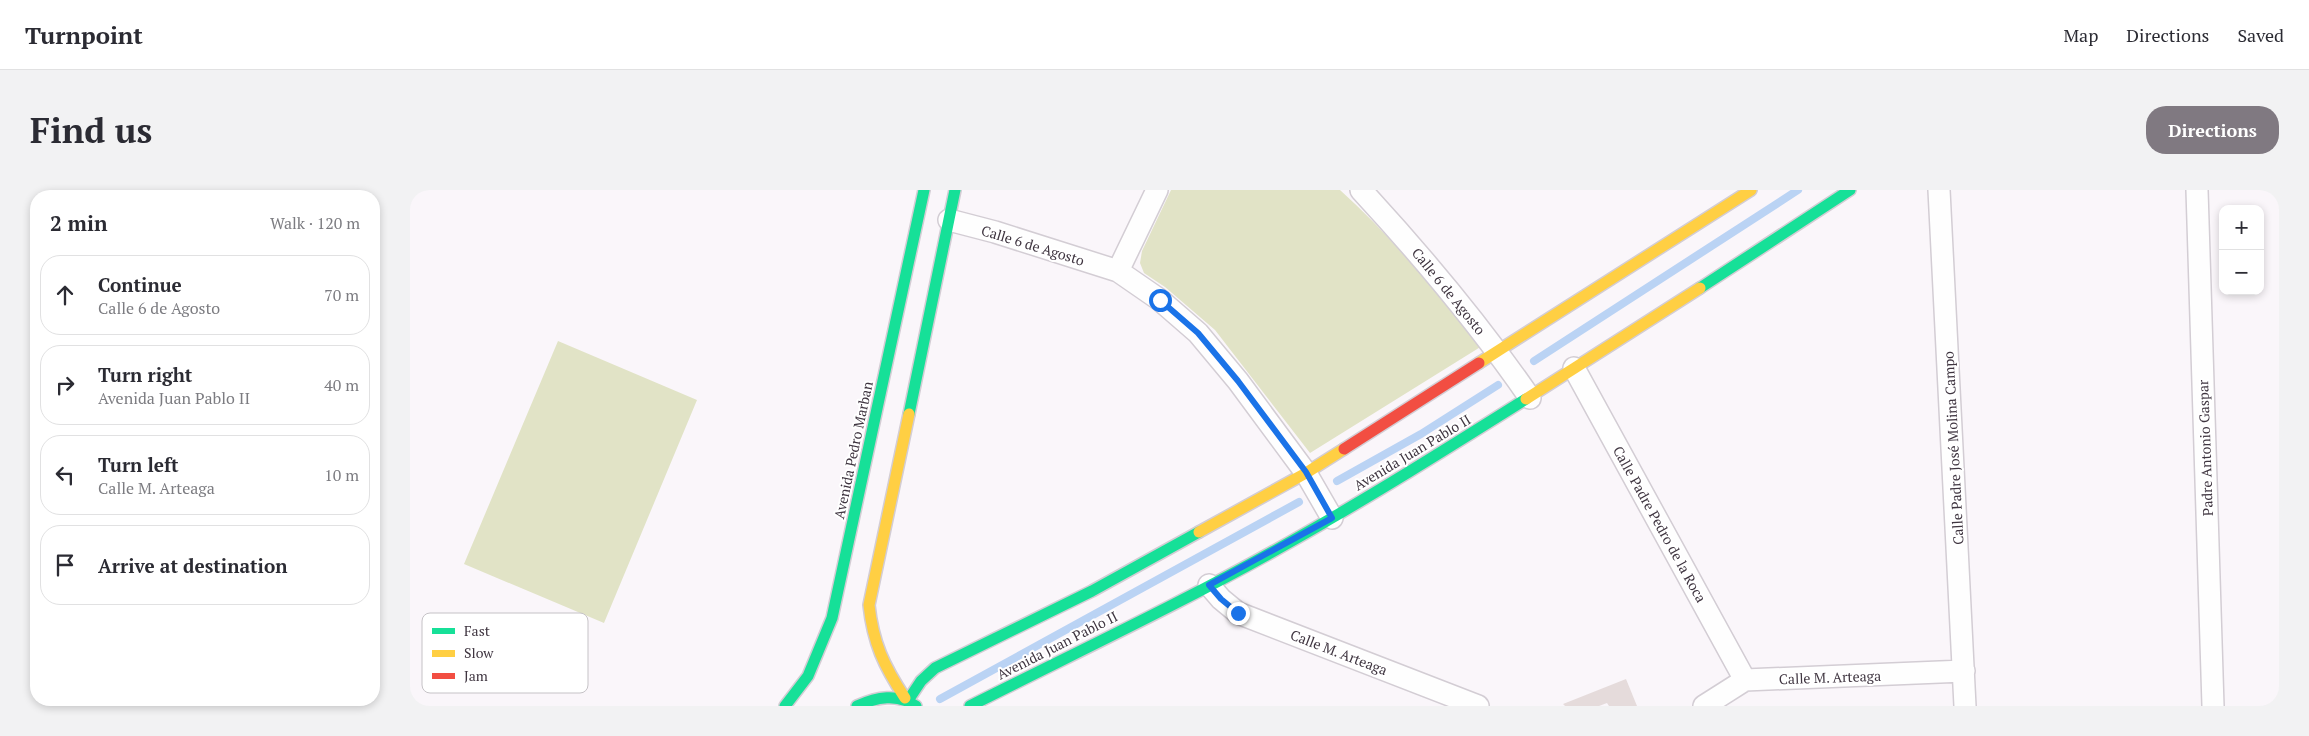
<!DOCTYPE html>
<meta charset="utf-8">
<style>
body{margin:0;font-family:"PT Serif",serif;background:#f2f2f3;color:#2b2b33}
.controls{position:absolute;right:15px;top:15px;display:grid;overflow:hidden;border-radius:10px;box-shadow:0 2px 8px #0003}
.controls button{width:45px;height:45px;display:grid;place-items:center;padding:0;border:0;border-bottom:1px solid #e1e1e2;background:#fff;color:#2b2b33;font:25px sans-serif}
.stop{position:absolute;width:15px;height:15px;margin:-11px;border:4px solid #1a73e8;border-radius:50%;background:#fff}
.stop.end{background:#1a73e8;border-color:#fff;box-shadow:0 1px 5px #0008}
.list{margin:0;padding:0;list-style:none}
h2{display:flex;justify-content:space-between;align-items:center;height:65px;margin:0;padding:0 20px;font-size:21px}
h2 small{font-size:16px;font-weight:400;color:#7c7c81}
.list li{display:grid;grid-template-columns:32px 1fr auto;gap:15px;align-items:center;box-sizing:border-box;height:80px;margin:0 10px 10px;padding:0 10px;border:1px solid #e1e1e2;border-radius:20px}
.list b{display:block;font-size:19px;white-space:nowrap}
.list p{margin:0;font-size:16px;white-space:nowrap;color:#7c7c81}
.list em{font-size:16px;font-style:normal;color:#7c7c81}
.icon{flex:none;width:28px;height:28px;fill:none;stroke:currentColor;stroke-width:2;stroke-linecap:round;stroke-linejoin:round}
.map{position:relative;flex:none;width:1869px;height:516px;overflow:hidden;border-radius:20px}
header{display:flex;align-items:center;gap:30px;box-sizing:border-box;height:70px;padding:0 25px;background:#fff;border-bottom:1px solid #e1e1e2}
header strong{font-size:24px}
nav{display:flex;gap:28px;margin-inline-start:auto;font-size:18px}
.intro{display:flex;align-items:center;justify-content:space-between;box-sizing:border-box;height:120px;padding:0 30px}
h1{margin:0;font-size:35px}
.button{padding:12px 22px;border-radius:20px;background:#807981;color:#fff;font-size:18px;font-weight:700}
main{display:flex;gap:30px;padding:0 30px}
aside{flex:1;background:#fff;border-radius:20px;box-shadow:0 2px 8px #0003}
.map>svg:first-child{display:block}
.green{fill:#e1e3c6}
.lines{fill:none;stroke-linecap:round;stroke-linejoin:round}
.stream{stroke:#bad3f4;stroke-width:8}
.building{fill:#e5dbdb}
.street-casing{stroke:#d3cdd4;stroke-width:24}
.fast-casing{stroke:#d3cdd4;stroke-width:14}
.slow-casing{stroke:#d3cdd4;stroke-width:14}
.jam-casing{stroke:#d3cdd4;stroke-width:14}
.street{stroke:#fefefe;stroke-width:21}
.fast{stroke:#16e098;stroke-width:11}
.slow{stroke:#ffcf43;stroke-width:11}
.jam{stroke:#f24e42;stroke-width:11}
.route{stroke:#1a73e8;stroke-width:6}
.labels{text-anchor:middle;dominant-baseline:central;stroke-width:4;stroke-linejoin:round;paint-order:stroke}
.street-label{font-size:14px;fill:#3f3540;stroke:#fff}
.key{fill:#fff;stroke:#c5c2c6;stroke-width:1}
.key-label{font-size:14px;fill:#3f3540}
</style>
<header>
<strong>Turnpoint</strong>
<nav><a>Map</a><a>Directions</a><a>Saved</a></nav>
</header>
<div class="intro"><h1>Find us</h1><a class="button">Directions</a></div>
<main>
<aside>
<h2>2 min<small>Walk · 120 m</small></h2>
<ul class="list">
<li><svg class="icon" aria-label="ahead" viewBox="0 0 24 24"><path d="M12 20V5M6 11l6-6 6 6"/></svg><div><b>Continue</b><p>Calle 6 de Agosto</p></div><em>70 m</em></li>
<li><svg class="icon" aria-label="right" viewBox="0 0 24 24"><path d="M7 20v-9h11M14 6l5 5-5 5"/></svg><div><b>Turn right</b><p>Avenida Juan Pablo II</p></div><em>40 m</em></li>
<li><svg class="icon" aria-label="left" viewBox="0 0 24 24"><path d="M17 20v-9H6M10 6l-5 5 5 5"/></svg><div><b>Turn left</b><p>Calle M. Arteaga</p></div><em>10 m</em></li>
<li><svg class="icon" aria-label="arrive" viewBox="0 0 24 24"><path d="M6 21V4h12l-3 4 3 4H6"/></svg><div><b>Arrive at destination</b></div></li>
</ul>
</aside>
<div class="map">
<svg width="1869" height="516" viewBox="0 0 1869 516">
<rect width="100%" height="100%" fill="#faf6fa"/>
<!-- green -->
<path class="green" d="M 761,0 L 930,0 C 982,47 1027,102 1072,156 L 900,263 L 805,140 L 755,97 L 734,83 L 730,73 L 732,61 Z
M 148,151 L 287,210 L 194,433 L 54,374 Z"/>
<g class="lines">
<!-- stream -->
<path class="stream" d="M 1124,171 L 1388,0
M 927,291 L 1011,244 L 1088,195
M 530,509 L 889,312"/>
</g>
<!-- building -->
<path class="building" d="M 1216,489 L 1227,516 L 1199,516 L 1197,513 L 1189,516 L 1155,516 L 1153,514 Z"/>
<g class="lines">
<!-- street casing -->
<g class="street-casing">
<path id="street" d="M 951,0 C 1012,66 1069,134 1120,208
M 1529,0 L 1555,516
M 1787,0 L 1803,516
M 539,30 L 585,42 L 708,81 L 750,110 L 788,143 L 828,191 L 896,283 L 922,328
M 708,81 L 747,0
M 1164,178 L 1335,490
M 799,395 L 811,409 L 828,423 L 1068,516
M 1294,516 L 1335,490 L 1554,481"/>
</g>
<!-- fast casing -->
<g class="fast-casing">
<path id="fast" d="M 1290,98 L 1440,0
M 499,224 L 545,0
M 499,509 L 511,491 L 525,478 L 682,401 L 789,342
M 375,516 L 398,486 L 422,428 L 514,0
M 447,516 C 467,507 487,503 506,516
M 560,516 C 667,462 776,411 880,352 C 960,307 1038,258 1116,209"/>
</g>
<!-- slow casing -->
<g class="slow-casing">
<path id="slow" d="M 1069,173 L 1341,0
M 1116,209 L 1290,98
M 789,342 L 896,283 L 934,259
M 495,508 C 474,476 463,453 459,415 L 499,224"/>
</g>
<!-- jam casing -->
<g class="jam-casing">
<path id="jam" d="M 934,259 L 1069,173"/>
</g>
<!-- street -->
<use href="#street" class="street"/>
<!-- fast -->
<use href="#fast" class="fast"/>
<!-- slow -->
<use href="#slow" class="slow"/>
<!-- jam -->
<use href="#jam" class="jam"/>
</g>
<g class="lines">
<!-- route -->
<path class="route" d="M 750,110 L 788,143 L 828,191 L 896,282 L 922,328 L 799,395 L 811,409 L 828,423"/>
</g>
<g class="labels">
<!-- street labels -->
<g class="street-label">
<text transform="translate(623 55) rotate(17)">Calle 6 de Agosto</text>
<text transform="translate(1039 101) rotate(51)">Calle 6 de Agosto</text>
<text transform="translate(1543 258) rotate(-93)">Calle Padre José Molina Campo</text>
<text transform="translate(1795 258) rotate(-92)">Padre Antonio Gaspar</text>
<text transform="translate(443 260) rotate(-78)">Avenida Pedro Marban</text>
<text transform="translate(1002 262) rotate(-31)">Avenida Juan Pablo II</text>
<text transform="translate(1250 334) rotate(61)">Calle Padre Pedro de la Roca</text>
<text transform="translate(647 455) rotate(-27)">Avenida Juan Pablo II</text>
<text transform="translate(929 462) rotate(21)">Calle M. Arteaga</text>
<text transform="translate(1420 487) rotate(-2)">Calle M. Arteaga</text>
</g>
</g>
<!-- legend -->
<rect x="12" y="423" width="166" height="80" rx="8" class="key"/>
<rect x="22" y="438" width="23" height="6" fill="#16e098"/>
<rect x="22" y="460" width="23" height="7" fill="#ffcf43"/>
<rect x="22" y="483" width="23" height="6" fill="#f24e42"/>
<g class="key-label">
<text x="54" y="446">Fast</text>
<text x="54" y="468">Slow</text>
<text x="54" y="491">Jam</text>
</g>
</svg>
<div class="controls">
<button>+</button>
<button>−</button>
</div>
<div class="stop" style="left:750px;top:110px"></div>
<div class="stop end" style="left:828px;top:423px"></div>
</div>
</main>
